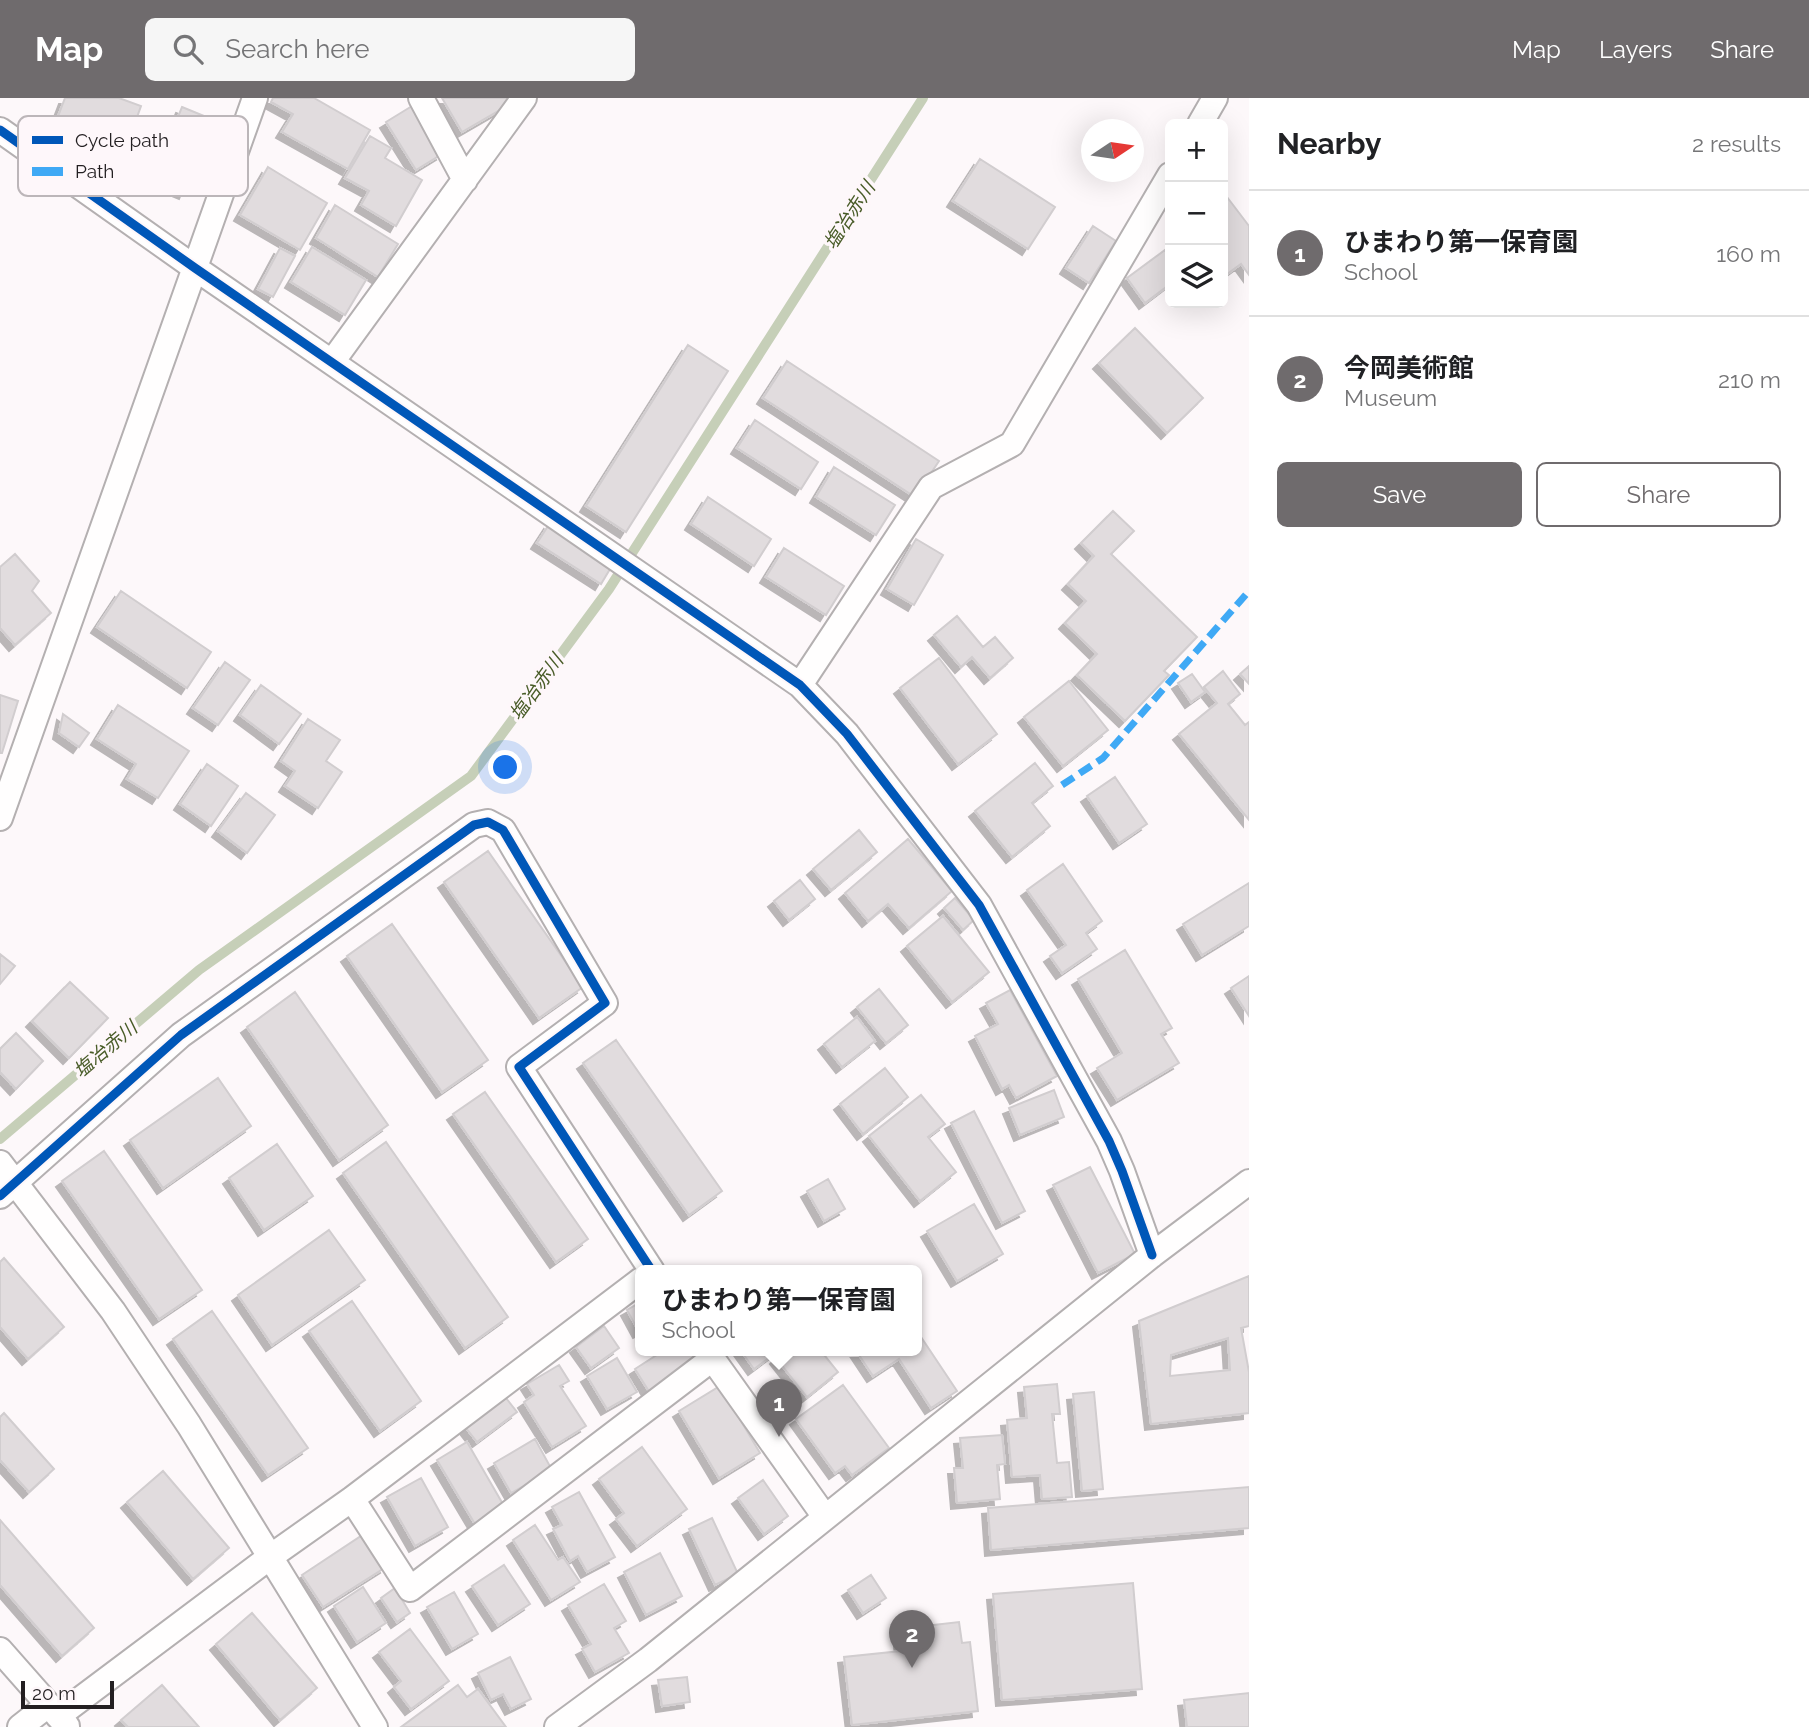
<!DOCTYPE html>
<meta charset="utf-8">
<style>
body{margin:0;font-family:Raleway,"Noto Sans JP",sans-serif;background:#f6f6f6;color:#202124}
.controls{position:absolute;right:21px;top:21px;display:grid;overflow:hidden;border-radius:10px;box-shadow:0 7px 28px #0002}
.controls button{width:63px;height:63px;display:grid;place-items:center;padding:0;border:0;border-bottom:2px solid #e0e0e0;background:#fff;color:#202124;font:35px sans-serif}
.compass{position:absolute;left:1081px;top:21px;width:63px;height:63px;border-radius:50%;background:#fff;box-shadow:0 7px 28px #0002;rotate:77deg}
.scale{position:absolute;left:21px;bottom:18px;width:93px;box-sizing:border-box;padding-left:7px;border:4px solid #231f21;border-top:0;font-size:19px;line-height:24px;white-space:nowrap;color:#231f21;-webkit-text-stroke:5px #fef7fa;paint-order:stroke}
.you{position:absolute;left:506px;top:670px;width:24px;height:24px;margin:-18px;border:5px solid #fff;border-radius:50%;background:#1a73e8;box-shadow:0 0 0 10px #1a73e833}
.badge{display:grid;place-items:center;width:46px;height:46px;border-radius:50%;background:#6f6b6d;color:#fff;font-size:23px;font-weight:700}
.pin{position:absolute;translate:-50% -58px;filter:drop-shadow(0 2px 4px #0008)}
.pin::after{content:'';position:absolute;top:37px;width:24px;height:21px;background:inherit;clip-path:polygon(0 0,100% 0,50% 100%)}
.popup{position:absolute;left:635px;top:1167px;width:287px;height:91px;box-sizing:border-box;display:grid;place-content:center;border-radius:10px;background:#fff;filter:drop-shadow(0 2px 5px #0005);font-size:23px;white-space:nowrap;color:#757577}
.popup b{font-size:26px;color:#202124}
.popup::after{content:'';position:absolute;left:50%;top:100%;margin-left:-14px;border:14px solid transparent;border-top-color:#fff}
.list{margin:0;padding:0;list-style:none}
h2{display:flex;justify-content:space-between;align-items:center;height:91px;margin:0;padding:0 28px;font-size:30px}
h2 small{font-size:23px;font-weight:400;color:#757577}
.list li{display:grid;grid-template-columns:46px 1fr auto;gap:21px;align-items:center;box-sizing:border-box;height:126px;padding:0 28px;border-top:2px solid #e0e0e0}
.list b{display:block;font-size:26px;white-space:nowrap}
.list p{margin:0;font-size:23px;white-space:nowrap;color:#757577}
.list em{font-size:23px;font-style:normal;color:#757577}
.actions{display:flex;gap:14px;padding:21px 28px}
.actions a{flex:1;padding:16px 0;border:2px solid #6f6b6d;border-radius:10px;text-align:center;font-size:24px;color:#6f6b6d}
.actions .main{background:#6f6b6d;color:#fff}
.icon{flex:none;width:38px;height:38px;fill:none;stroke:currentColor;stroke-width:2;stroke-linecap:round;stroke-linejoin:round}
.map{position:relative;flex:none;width:1249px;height:1629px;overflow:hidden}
header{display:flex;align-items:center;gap:42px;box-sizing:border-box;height:98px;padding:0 35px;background:#6f6b6d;color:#fff}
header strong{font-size:33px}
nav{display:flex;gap:38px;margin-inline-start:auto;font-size:24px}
.search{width:490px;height:63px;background:#f6f6f6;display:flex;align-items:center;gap:18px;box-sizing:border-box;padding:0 24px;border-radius:10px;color:#757577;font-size:26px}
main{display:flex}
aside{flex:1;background:#fff}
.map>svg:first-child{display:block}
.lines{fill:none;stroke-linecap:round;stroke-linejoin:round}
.stream{stroke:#c6cfb8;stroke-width:10}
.building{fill:#e1dcde;stroke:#d1cdcf;stroke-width:2;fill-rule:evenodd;filter:url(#shadow)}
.minor-casing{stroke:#b4b0b1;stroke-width:28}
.minor{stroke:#fffefe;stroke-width:24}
.quiet{stroke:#3fa9f5;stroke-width:7;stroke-dasharray:14 7;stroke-linecap:butt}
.cycleway-casing{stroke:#fef7fa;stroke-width:13}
.cycleway{stroke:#0057b8;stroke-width:9}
.labels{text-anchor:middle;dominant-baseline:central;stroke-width:7;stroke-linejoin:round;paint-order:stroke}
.water-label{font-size:19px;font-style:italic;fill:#495c28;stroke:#fef7fa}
.key{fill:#fef7fa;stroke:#bcb6b9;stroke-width:2}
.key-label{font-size:19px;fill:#231f21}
</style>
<header>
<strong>Map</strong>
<div class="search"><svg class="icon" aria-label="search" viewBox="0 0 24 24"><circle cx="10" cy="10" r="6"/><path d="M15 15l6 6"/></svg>Search here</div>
<nav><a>Map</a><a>Layers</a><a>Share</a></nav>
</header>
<main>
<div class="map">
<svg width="1249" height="1629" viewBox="0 0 1249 1629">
<defs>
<filter id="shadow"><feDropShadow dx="-6" dy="6" stdDeviation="0" flood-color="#0004"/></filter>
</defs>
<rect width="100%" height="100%" fill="#fdf8fa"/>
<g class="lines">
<!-- stream -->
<path class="stream" d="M 0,1041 L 199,872 L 471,678 L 609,491 L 923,0"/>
</g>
<!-- building -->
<path class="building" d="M 65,0 L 119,0 L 141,8 L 124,55 L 54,29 Z
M 273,0 L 314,0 L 370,32 L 348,71 L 282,34 L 293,16 L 271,4 Z
M 442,0 L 516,0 L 517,2 L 462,34 Z
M 412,8 L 442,56 L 416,72 L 386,24 Z
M 182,9 L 214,22 L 185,95 L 129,72 L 145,31 L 169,41 Z
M 370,38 L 391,50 L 385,60 L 422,82 L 396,128 L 361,107 L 369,93 L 345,80 Z
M 980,61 L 1055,109 L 1028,151 L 953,103 Z
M 268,69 L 327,105 L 300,152 L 240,117 Z
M 1227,99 L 1249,128 L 1249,177 L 1241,166 L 1223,179 L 1223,103 Z
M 335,107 L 398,146 L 378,179 L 316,140 Z
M 1093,128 L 1116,143 L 1089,185 L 1066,170 Z
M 312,149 L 366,182 L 345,217 L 291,184 Z
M 280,150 L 295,158 L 273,199 L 258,191 Z
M 1165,152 L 1170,159 L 1170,186 L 1145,205 L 1127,180 Z
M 1135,230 L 1203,300 L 1167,335 L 1099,265 Z
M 688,247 L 728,273 L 626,434 L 586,408 Z
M 787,263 L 939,363 L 915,399 L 763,300 Z
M 755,322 L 818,364 L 801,391 L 737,350 Z
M 834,369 L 895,407 L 876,437 L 816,399 Z
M 708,399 L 771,441 L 754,468 L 691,426 Z
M 1113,413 L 1134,433 L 1111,456 L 1197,539 L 1164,573 L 1169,577 L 1125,623 L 1077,577 L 1097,556 L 1065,525 L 1086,503 L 1068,486 L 1094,458 L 1081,445 Z
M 550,425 L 613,466 L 601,486 L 537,445 Z
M 916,441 L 943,457 L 914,507 L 887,491 Z
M 784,450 L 844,488 L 826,517 L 766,479 Z
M 15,456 L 39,483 L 32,493 L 51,515 L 15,547 L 0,530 L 0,469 Z
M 121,493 L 211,554 L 187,590 L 97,529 Z
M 957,518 L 983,549 L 995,539 L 1013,560 L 990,580 L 972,559 L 961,569 L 934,537 Z
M 939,560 L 997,636 L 958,666 L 900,590 Z
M 225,564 L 250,582 L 218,627 L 193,610 Z
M 1249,568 L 1249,586 L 1240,576 Z
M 1223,573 L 1240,596 L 1228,606 L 1245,627 L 1249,624 L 1249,722 L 1179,636 L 1217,605 L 1204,589 Z
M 1192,576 L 1205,594 L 1191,604 L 1178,585 Z
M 1069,583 L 1108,632 L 1063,668 L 1024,619 Z
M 261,587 L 301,616 L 279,646 L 240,617 Z
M 0,597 L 18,603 L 2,655 L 0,655 Z
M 118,607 L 189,653 L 158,700 L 127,681 L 136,666 L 97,641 Z
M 63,616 L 89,635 L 79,649 L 59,635 Z
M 308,621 L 340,642 L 326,663 L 342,674 L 318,710 L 285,688 L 295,673 L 281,663 Z
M 1035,665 L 1053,688 L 1032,705 L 1050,728 L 1012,759 L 975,713 Z
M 207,666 L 238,688 L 211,728 L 180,706 Z
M 1115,679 L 1147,726 L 1119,745 L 1087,698 Z
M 246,695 L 275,717 L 247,755 L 218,733 Z
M 859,732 L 877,754 L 831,792 L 813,771 Z
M 908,741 L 952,793 L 909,830 L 888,806 L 868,823 L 845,795 Z
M 488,753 L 583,889 L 539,920 L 444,784 Z
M 1063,766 L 1102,823 L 1086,835 L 1097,851 L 1062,875 L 1050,858 L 1066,847 L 1027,792 Z
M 800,782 L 815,801 L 789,822 L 774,803 Z
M 1249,785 L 1249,828 L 1202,857 L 1183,826 Z
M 955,800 L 974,822 L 963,832 L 944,810 Z
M 943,818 L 989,874 L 952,904 L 907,848 Z
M 392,826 L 488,962 L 442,994 L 347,858 Z
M 1125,852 L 1172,930 L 1161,936 L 1179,965 L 1117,1002 L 1097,970 L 1122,955 L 1078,881 Z
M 0,856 L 15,868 L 0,886 Z
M 1249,878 L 1249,918 L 1231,890 Z
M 70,884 L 108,920 L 69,960 L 32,923 Z
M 879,891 L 908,927 L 886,945 L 857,909 Z
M 1010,892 L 1057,978 L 1016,1000 L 1009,987 L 1002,991 L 975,938 L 998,926 L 986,905 Z
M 295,894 L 388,1027 L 339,1062 L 247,929 Z
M 857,919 L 875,943 L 842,969 L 824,946 Z
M 16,935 L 43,963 L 16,991 L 0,974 L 0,951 Z
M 616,942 L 722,1093 L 689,1117 L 583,965 Z
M 885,970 L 908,999 L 863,1036 L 840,1006 Z
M 218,980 L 251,1028 L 163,1090 L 130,1042 Z
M 1054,992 L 1064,1019 L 1020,1037 L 1009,1010 Z
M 485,994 L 588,1141 L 556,1164 L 453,1016 Z
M 921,997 L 945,1026 L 928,1039 L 956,1074 L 920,1103 L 869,1038 Z
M 974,1013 L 1025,1113 L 1002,1125 L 951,1025 Z
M 386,1044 L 508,1219 L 465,1250 L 343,1075 Z
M 277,1046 L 313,1098 L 264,1132 L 229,1080 Z
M 104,1053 L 202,1192 L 159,1221 L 62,1083 Z
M 1090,1069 L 1135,1156 L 1098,1175 L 1053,1087 Z
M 828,1081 L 845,1111 L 824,1123 L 807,1093 Z
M 974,1106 L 1003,1156 L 957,1183 L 927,1133 Z
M 329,1132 L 365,1182 L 272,1247 L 238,1197 Z
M 4,1160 L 64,1229 L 28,1261 L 0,1229 L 0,1164 Z
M 1249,1178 L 1249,1228 L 1241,1230 L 1249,1274 L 1249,1315 L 1151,1326 L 1139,1223 ZM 1228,1240 L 1230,1272 L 1170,1278 L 1171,1257 Z
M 352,1203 L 421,1303 L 380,1333 L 309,1233 Z
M 641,1204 L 641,1233 L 639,1234 L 627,1212 Z
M 212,1213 L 308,1350 L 268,1377 L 173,1241 Z
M 604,1228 L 619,1250 L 591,1270 L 576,1249 Z
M 917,1233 L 957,1293 L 931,1310 L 899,1261 L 873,1278 L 857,1254 L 917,1253 Z
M 663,1253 L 695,1253 L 701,1262 L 650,1295 L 635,1271 Z
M 741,1253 L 778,1253 L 754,1271 Z
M 784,1253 L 821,1253 L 838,1274 L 807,1299 L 776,1260 Z
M 617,1260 L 637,1294 L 607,1311 L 587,1278 Z
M 559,1267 L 569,1283 L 560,1288 L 586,1328 L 552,1349 L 524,1304 L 534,1297 L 527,1286 Z
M 1057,1286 L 1060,1316 L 1052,1316 L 1057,1365 L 1069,1364 L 1072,1399 L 1042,1401 L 1040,1377 L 1012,1379 L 1007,1322 L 1027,1320 L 1024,1289 Z
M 843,1287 L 889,1350 L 852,1377 L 845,1368 L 835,1375 L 796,1321 Z
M 720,1288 L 760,1355 L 719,1380 L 679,1313 Z
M 1094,1294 L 1103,1391 L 1082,1393 L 1073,1296 Z
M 506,1300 L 517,1314 L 477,1344 L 466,1330 Z
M 4,1315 L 54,1371 L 29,1394 L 0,1362 L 0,1319 Z
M 1002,1337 L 1005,1366 L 997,1367 L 1000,1401 L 957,1405 L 954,1370 L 963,1370 L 960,1340 Z
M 535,1341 L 552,1372 L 511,1395 L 494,1365 Z
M 467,1344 L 504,1408 L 475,1426 L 437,1362 Z
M 642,1349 L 687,1411 L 637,1448 L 616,1421 L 624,1415 L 599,1381 Z
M 163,1373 L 229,1450 L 193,1481 L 127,1404 Z
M 421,1380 L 448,1429 L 415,1448 L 387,1399 Z
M 763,1382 L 788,1418 L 764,1436 L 738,1400 Z
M 1249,1389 L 1249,1430 L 991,1452 L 988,1410 Z
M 579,1394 L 615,1459 L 587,1474 L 578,1458 L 570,1463 L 553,1431 L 562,1427 L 552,1409 Z
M 712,1420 L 738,1476 L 715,1487 L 689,1431 Z
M 0,1422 L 94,1530 L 62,1558 L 0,1487 Z
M 535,1427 L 558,1462 L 563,1459 L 580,1484 L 551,1502 L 513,1442 Z
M 364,1436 L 386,1469 L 323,1509 L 302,1477 Z
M 660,1455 L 682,1498 L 646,1517 L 624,1474 Z
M 504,1467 L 530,1506 L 498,1527 L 472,1488 Z
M 871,1477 L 886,1500 L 863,1515 L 848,1492 Z
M 1133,1485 L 1142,1591 L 1002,1602 L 993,1496 Z
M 604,1486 L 626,1523 L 614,1530 L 629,1555 L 595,1574 L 582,1551 L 591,1546 L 568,1507 Z
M 363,1489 L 386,1525 L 357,1544 L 334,1508 Z
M 395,1490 L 410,1515 L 397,1524 L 381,1500 Z
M 454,1494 L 478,1536 L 452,1551 L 427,1509 Z
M 252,1515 L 317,1590 L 280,1622 L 216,1546 Z
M 959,1524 L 962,1545 L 970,1544 L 978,1613 L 852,1627 L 844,1559 L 901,1553 L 899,1531 Z
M 410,1531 L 449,1583 L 411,1611 L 394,1589 L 401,1583 L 379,1554 Z
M 510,1559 L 531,1601 L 511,1611 L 503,1596 L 491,1602 L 478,1575 Z
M 687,1579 L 690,1604 L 662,1608 L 658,1582 Z
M 162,1587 L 199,1629 L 128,1629 L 121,1622 Z
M 458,1587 L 467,1599 L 478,1591 L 506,1629 L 401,1629 Z
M 1249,1595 L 1249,1629 L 1187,1629 L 1184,1602 Z"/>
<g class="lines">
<!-- minor casing -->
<g class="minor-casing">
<path id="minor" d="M 421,0 L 465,82
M 1200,26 L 1215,0
M 0,32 L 195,170 L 800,587 L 847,636 L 979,807 L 1109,1043 L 1122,1073 L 1152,1157
M 332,264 L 524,0
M 800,587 L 931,389 L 1012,346 L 1170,77
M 0,720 L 255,0
M 0,1065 L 113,1213 L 189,1327 L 375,1629
M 0,1098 L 181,937 L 474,727 L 488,724 L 503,732 L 605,905 L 519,969 L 652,1173
M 707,1253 L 825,1419
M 352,1401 L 410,1491 L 712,1261
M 0,1552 L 67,1628
M 58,1618 L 270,1459 L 352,1401 L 641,1182
M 20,1629 L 48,1607
M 557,1629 L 648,1562 L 1152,1157 L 1249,1084"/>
</g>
<!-- minor -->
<use href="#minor" class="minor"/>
<!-- quiet -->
<path class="quiet" d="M 1062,687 L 1103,660 L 1249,493"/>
<!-- cycleway casing -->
<g class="cycleway-casing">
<path id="cycleway" d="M 0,32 L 195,170 L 800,587 L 847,636 L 979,807 L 1109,1043 L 1122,1073 L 1152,1157
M 0,1098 L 181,937 L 474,727 L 488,724 L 503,732 L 605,905 L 519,969 L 652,1173"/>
</g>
<!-- cycleway -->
<use href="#cycleway" class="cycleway"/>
</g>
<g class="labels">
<!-- water labels -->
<g class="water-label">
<text transform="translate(849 117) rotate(-57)">塩冶赤川</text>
<text transform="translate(536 589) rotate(-54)">塩冶赤川</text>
<text transform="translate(105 951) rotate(-40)">塩冶赤川</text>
</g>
</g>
<!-- legend -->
<rect x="18" y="18" width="230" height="80" rx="10" class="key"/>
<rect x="32" y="38" width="31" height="8" fill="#0057b8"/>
<rect x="32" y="69" width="31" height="9" fill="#3fa9f5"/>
<g class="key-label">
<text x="75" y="49">Cycle path</text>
<text x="75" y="80">Path</text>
</g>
</svg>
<div class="controls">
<button>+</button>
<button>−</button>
<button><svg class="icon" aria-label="layers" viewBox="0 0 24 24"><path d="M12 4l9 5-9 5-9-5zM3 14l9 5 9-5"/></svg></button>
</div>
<svg class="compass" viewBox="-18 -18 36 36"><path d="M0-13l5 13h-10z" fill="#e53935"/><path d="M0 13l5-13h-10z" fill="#757577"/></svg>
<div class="scale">20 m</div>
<div class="you"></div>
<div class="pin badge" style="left:779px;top:1339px">1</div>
<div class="popup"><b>ひまわり第一保育園</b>School</div>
<div class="pin badge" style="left:912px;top:1570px">2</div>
</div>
<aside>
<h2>Nearby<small>2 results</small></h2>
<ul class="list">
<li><span class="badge">1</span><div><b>ひまわり第一保育園</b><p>School</p></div><em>160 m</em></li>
<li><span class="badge">2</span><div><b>今岡美術館</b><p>Museum</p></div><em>210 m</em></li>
</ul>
<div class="actions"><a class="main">Save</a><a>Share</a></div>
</aside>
</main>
